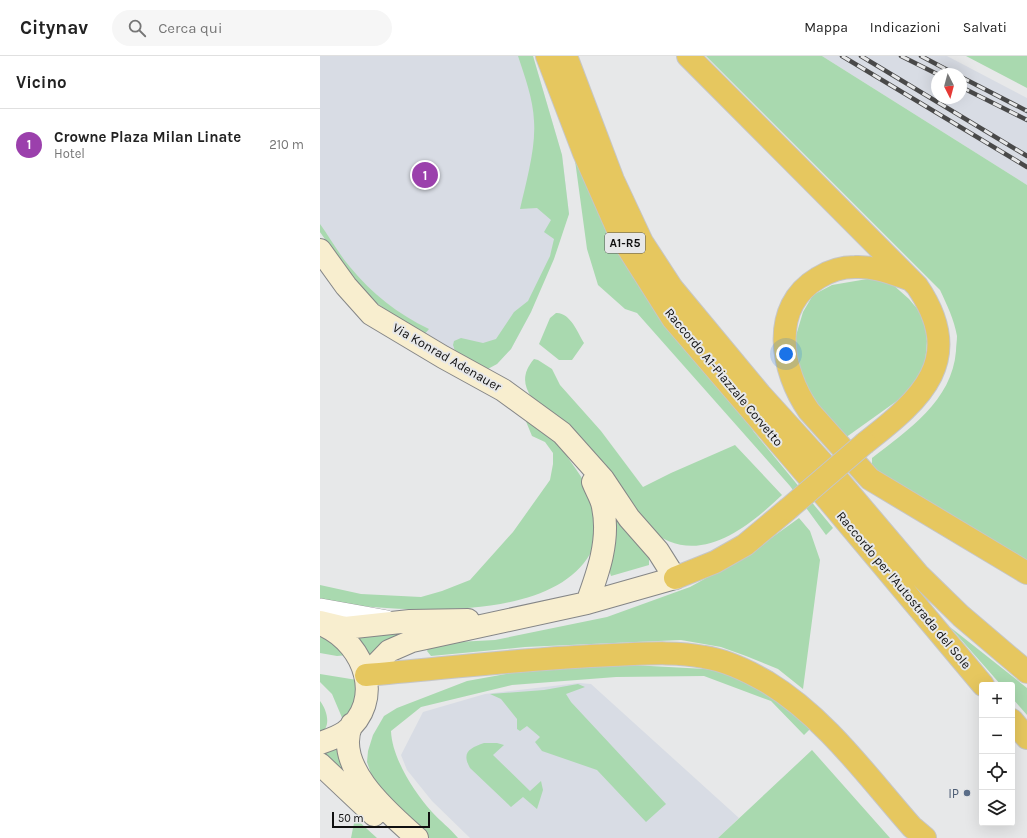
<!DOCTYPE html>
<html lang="it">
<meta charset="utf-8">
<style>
body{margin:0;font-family:Karla,sans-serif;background:#f6f6f6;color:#222}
.controls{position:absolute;right:12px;bottom:12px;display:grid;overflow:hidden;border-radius:4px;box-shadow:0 4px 16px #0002}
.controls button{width:36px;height:36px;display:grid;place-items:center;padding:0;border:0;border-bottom:1px solid #e0e0e0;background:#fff;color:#222;font:20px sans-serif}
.compass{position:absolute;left:611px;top:12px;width:36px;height:36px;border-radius:50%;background:#fff;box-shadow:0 4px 16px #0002;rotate:174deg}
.scale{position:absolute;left:12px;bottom:10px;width:98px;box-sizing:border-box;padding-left:4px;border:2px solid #101010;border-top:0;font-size:11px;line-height:14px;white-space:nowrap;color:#101010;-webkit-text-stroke:3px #e7e8e9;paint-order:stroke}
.you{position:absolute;left:466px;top:298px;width:14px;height:14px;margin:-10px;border:3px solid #fff;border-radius:50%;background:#1a73e8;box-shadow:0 0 0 6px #1a73e833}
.badge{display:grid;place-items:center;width:26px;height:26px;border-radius:50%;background:#9b40ac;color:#fff;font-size:13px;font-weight:700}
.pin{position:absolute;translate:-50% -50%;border:2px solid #fff;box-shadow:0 1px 4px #0006}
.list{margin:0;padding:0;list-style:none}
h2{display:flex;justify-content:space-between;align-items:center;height:52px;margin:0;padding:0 16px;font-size:17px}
h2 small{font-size:13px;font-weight:400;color:#767676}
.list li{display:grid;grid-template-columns:26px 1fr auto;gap:12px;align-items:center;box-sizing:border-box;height:72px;padding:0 16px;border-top:1px solid #e0e0e0}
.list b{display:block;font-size:15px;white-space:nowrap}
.list p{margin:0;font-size:13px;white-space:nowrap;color:#767676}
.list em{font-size:13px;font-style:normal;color:#767676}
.icon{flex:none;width:22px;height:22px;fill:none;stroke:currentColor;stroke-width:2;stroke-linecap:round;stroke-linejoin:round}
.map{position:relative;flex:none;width:707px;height:782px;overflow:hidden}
header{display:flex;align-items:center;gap:24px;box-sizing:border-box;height:56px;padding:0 20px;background:#fff;border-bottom:1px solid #e0e0e0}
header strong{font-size:19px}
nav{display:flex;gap:22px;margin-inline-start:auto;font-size:14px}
.search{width:280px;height:36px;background:#f6f6f6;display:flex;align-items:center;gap:10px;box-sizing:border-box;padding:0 14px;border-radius:22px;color:#767676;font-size:15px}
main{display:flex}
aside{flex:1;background:#fff}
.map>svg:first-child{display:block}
.built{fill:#d8dce4;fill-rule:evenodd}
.green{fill:#a9d9af}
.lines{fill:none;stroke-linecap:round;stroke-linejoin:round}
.street-casing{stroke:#858687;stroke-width:16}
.secondary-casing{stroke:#858687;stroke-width:24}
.highway-casing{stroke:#c6c6c6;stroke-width:24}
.street{stroke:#fff;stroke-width:15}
.secondary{stroke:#f8eecf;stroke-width:22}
.highway{stroke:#e6c75f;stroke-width:22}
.rail-casing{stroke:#494949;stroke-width:4.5}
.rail{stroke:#e7e8e9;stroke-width:3;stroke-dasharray:9;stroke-linecap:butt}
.highway-bridge-casing{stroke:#c6c6c6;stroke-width:24;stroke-linecap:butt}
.highway-bridge{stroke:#e6c75f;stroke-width:22}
.service-dot{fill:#5c6f8a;stroke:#e7e8e9;stroke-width:1.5}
.labels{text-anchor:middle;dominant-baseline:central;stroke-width:4;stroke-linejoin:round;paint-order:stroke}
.shield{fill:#e7e8e9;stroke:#505151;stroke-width:1}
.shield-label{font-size:12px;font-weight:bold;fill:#101010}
.street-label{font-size:13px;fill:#101010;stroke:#e7e8e9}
.service-label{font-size:13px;fill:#4e5e75;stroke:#e7e8e9;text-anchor:end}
</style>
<header>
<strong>Citynav</strong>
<div class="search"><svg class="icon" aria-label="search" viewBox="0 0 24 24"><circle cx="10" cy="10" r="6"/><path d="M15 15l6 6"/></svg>Cerca qui</div>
<nav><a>Mappa</a><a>Indicazioni</a><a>Salvati</a></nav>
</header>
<main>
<aside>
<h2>Vicino<small></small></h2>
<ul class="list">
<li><span class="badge">1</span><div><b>Crowne Plaza Milan Linate</b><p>Hotel</p></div><em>210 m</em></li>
</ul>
</aside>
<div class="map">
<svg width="707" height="782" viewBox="0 0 707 782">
<rect width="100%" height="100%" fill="#e7e8e9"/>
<!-- built -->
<path class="built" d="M 0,0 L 213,0 L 242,99 L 249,158 L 230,200 L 211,256 L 191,293 L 177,308 L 158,313 L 51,243 L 0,176 Z
M 502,0 L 627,0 L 707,42 L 707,129 ZM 617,18 L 641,18 L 641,42 L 617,42 Z
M 259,627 L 271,628 L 419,762 L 398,782 L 150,782 L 112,745 L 87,714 L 81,699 L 103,656 L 165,638 Z"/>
<!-- green -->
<path class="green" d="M 198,0 L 213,0 L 242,99 L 249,158 L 234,203 L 211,256 L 191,293 L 177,308 L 166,314 L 136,298 L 133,289 L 134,285 L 141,282 L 163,287 L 176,283 L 194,256 L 208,245 L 230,200 L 234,183 L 224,176 L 231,164 L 217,152 L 200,153 C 206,127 216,92 214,65 C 213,43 205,21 198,0 Z
M 386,0 L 502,0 L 707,129 L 707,507 L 552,414 L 552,402 C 588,374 632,345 636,295 C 636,290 637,285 637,280 C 634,263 627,249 620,234 Z
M 646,0 L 707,0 L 707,32 Z
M 254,97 L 434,376 L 513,472 L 506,479 L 470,430 L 317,257 L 305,253 L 278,229 L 267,193 Z
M 0,168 C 10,182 19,198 30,211 C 52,238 78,258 109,273 L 103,280 L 51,243 L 32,222 L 0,176 Z
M 553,222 L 571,227 L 589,243 L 604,261 L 607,285 L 605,308 L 597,325 L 581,342 L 525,382 L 512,370 L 479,318 L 475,283 L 483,256 L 493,239 L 512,229 Z
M 236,257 C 250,256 258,277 264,287 L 252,304 L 239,304 L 219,288 L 230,262 Z
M 214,303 L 218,304 L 232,313 L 240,329 L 281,375 L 323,431 L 351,417 L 415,389 L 462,439 C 425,474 374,515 326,470 C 319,464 314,453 308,445 C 295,426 282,407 268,389 C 253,370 230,356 212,342 C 202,328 203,316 214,303 Z
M 205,363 C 216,372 229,379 239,389 C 244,394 248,402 253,409 C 267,429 281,449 276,475 C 274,482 274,492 270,498 C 229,570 69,555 0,545 L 0,529 L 41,538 L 101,541 L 122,535 L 150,524 L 193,476 L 230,424 L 233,408 L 233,397 L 225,386 L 212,380 Z
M 292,449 L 329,501 L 329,509 L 291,520 L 288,511 Z
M 479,462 L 490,475 L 500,504 L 483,633 L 458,613 L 426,600 L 401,591 L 361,584 L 205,591 L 111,600 L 107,595 L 109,591 L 137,586 L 175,584 L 287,561 L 370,531 L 428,499 Z
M 630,571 L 707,632 L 707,659 L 692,642 L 692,629 L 681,629 Z
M 91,572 L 49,600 L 36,582 L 47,575 Z
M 0,576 L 28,599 L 17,600 L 0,597 Z
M 311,609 L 386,613 L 412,618 L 456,640 L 491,672 L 484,679 L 451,645 L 384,620 L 296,621 L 192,629 L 101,651 L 71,675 C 72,702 94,736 112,756 C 120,765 130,772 138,782 L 109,782 L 76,753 L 53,724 L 47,706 L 48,695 L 53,679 L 64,660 L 77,652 L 147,625 L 213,613 Z
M 0,618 L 37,624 C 37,640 34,653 23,664 L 12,638 L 0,626 Z
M 258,628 L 265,631 L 246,638 L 251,646 L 346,748 L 326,766 L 277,714 L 222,695 L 215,686 L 220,681 L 207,670 L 200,675 L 197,673 L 197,663 L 181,643 L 170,638 L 224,634 Z
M 0,645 C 7,654 12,671 0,678 Z
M 164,687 L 177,687 L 184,689 L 173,699 L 210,735 L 221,725 L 223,734 L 217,753 L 203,741 L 191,751 L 150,712 C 141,696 150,692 164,687 Z
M 17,689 L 30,724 L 2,699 L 2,695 Z
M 492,694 L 570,782 L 398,782 Z
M 35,762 L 57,782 L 31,782 Z"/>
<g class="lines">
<!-- street casing -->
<g class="street-casing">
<path id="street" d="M 0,550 L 67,562"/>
</g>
<!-- secondary casing -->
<g class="secondary-casing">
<path id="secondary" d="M 0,194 L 26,230 L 51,258 L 123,301 L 183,334 L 242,377 L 283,423 L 309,462 L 338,495 L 355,522 L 267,547 L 92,585 L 69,595 L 46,619
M 267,547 C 278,517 290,484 283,451 C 282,443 276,434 273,426
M 0,566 L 25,572 L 90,565 L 148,564
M 32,668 C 12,710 70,758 97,782
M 0,687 C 9,684 18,681 25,676 C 65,645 45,589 5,570
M 0,708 L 54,759"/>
</g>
<!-- highway casing -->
<g class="highway-casing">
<path id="highway" d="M 227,0 L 264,97 L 301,181 L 353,263 L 504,439 L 663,629
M 246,0 L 293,124 L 322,186 L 352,232 L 440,338 L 520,426 L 598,518 L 641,560 L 707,616
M 368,0 L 597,230 C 647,303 602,343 545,387
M 589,223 C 571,217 554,210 535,211 C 522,211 509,215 498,222 C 449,251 461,315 489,355 L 550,423 L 707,517
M 355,522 L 395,506 L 425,489 L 468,453
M 46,619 C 128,612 209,602 292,599 C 322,598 354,595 384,601 C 405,604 428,615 447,626 C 506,662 547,720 592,771 L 605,782
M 692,664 L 707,682"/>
</g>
<!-- street -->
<use href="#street" class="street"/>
<!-- secondary -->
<use href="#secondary" class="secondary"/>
<!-- highway -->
<use href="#highway" class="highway"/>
<!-- rail casing -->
<g class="rail-casing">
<path id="rail" d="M 522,0 L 707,111
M 541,0 L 707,100
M 581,0 L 617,18
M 601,0 L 635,18
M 641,21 L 707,55
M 641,31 L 707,64"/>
</g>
<!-- rail -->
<use href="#rail" class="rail"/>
<!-- highway-bridge casing -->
<g class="highway-bridge-casing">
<path id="highway-bridge" d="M 468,453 L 545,387"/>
</g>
<!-- highway-bridge -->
<use href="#highway-bridge" class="highway-bridge"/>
</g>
<!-- markers -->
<circle class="service-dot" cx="647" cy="737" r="4"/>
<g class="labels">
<!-- shield labels -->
<rect class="shield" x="285" y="177" width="40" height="20" rx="3"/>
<g class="shield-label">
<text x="305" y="187">A1-R5</text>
</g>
<!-- street labels -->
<g class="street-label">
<text transform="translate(127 301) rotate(30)">Via Konrad Adenauer</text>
<text transform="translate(404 321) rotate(50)">Raccordo A1-Piazzale Corvetto</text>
<text transform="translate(584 534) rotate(50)">Raccordo per l'Autostrada del Sole</text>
</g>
<!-- service labels -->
<g class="service-label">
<text x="639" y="737">IP</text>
</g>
</g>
</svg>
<div class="controls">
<button>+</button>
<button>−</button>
<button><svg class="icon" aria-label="locate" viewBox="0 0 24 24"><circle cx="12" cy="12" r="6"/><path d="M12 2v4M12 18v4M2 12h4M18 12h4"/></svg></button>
<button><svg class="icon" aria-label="layers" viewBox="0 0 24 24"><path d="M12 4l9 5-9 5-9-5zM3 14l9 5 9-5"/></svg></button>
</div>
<svg class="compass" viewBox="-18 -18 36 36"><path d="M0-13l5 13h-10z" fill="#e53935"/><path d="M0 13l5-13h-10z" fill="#767676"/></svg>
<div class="scale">50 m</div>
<div class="you"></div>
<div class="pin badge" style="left:105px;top:119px">1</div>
</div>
</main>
